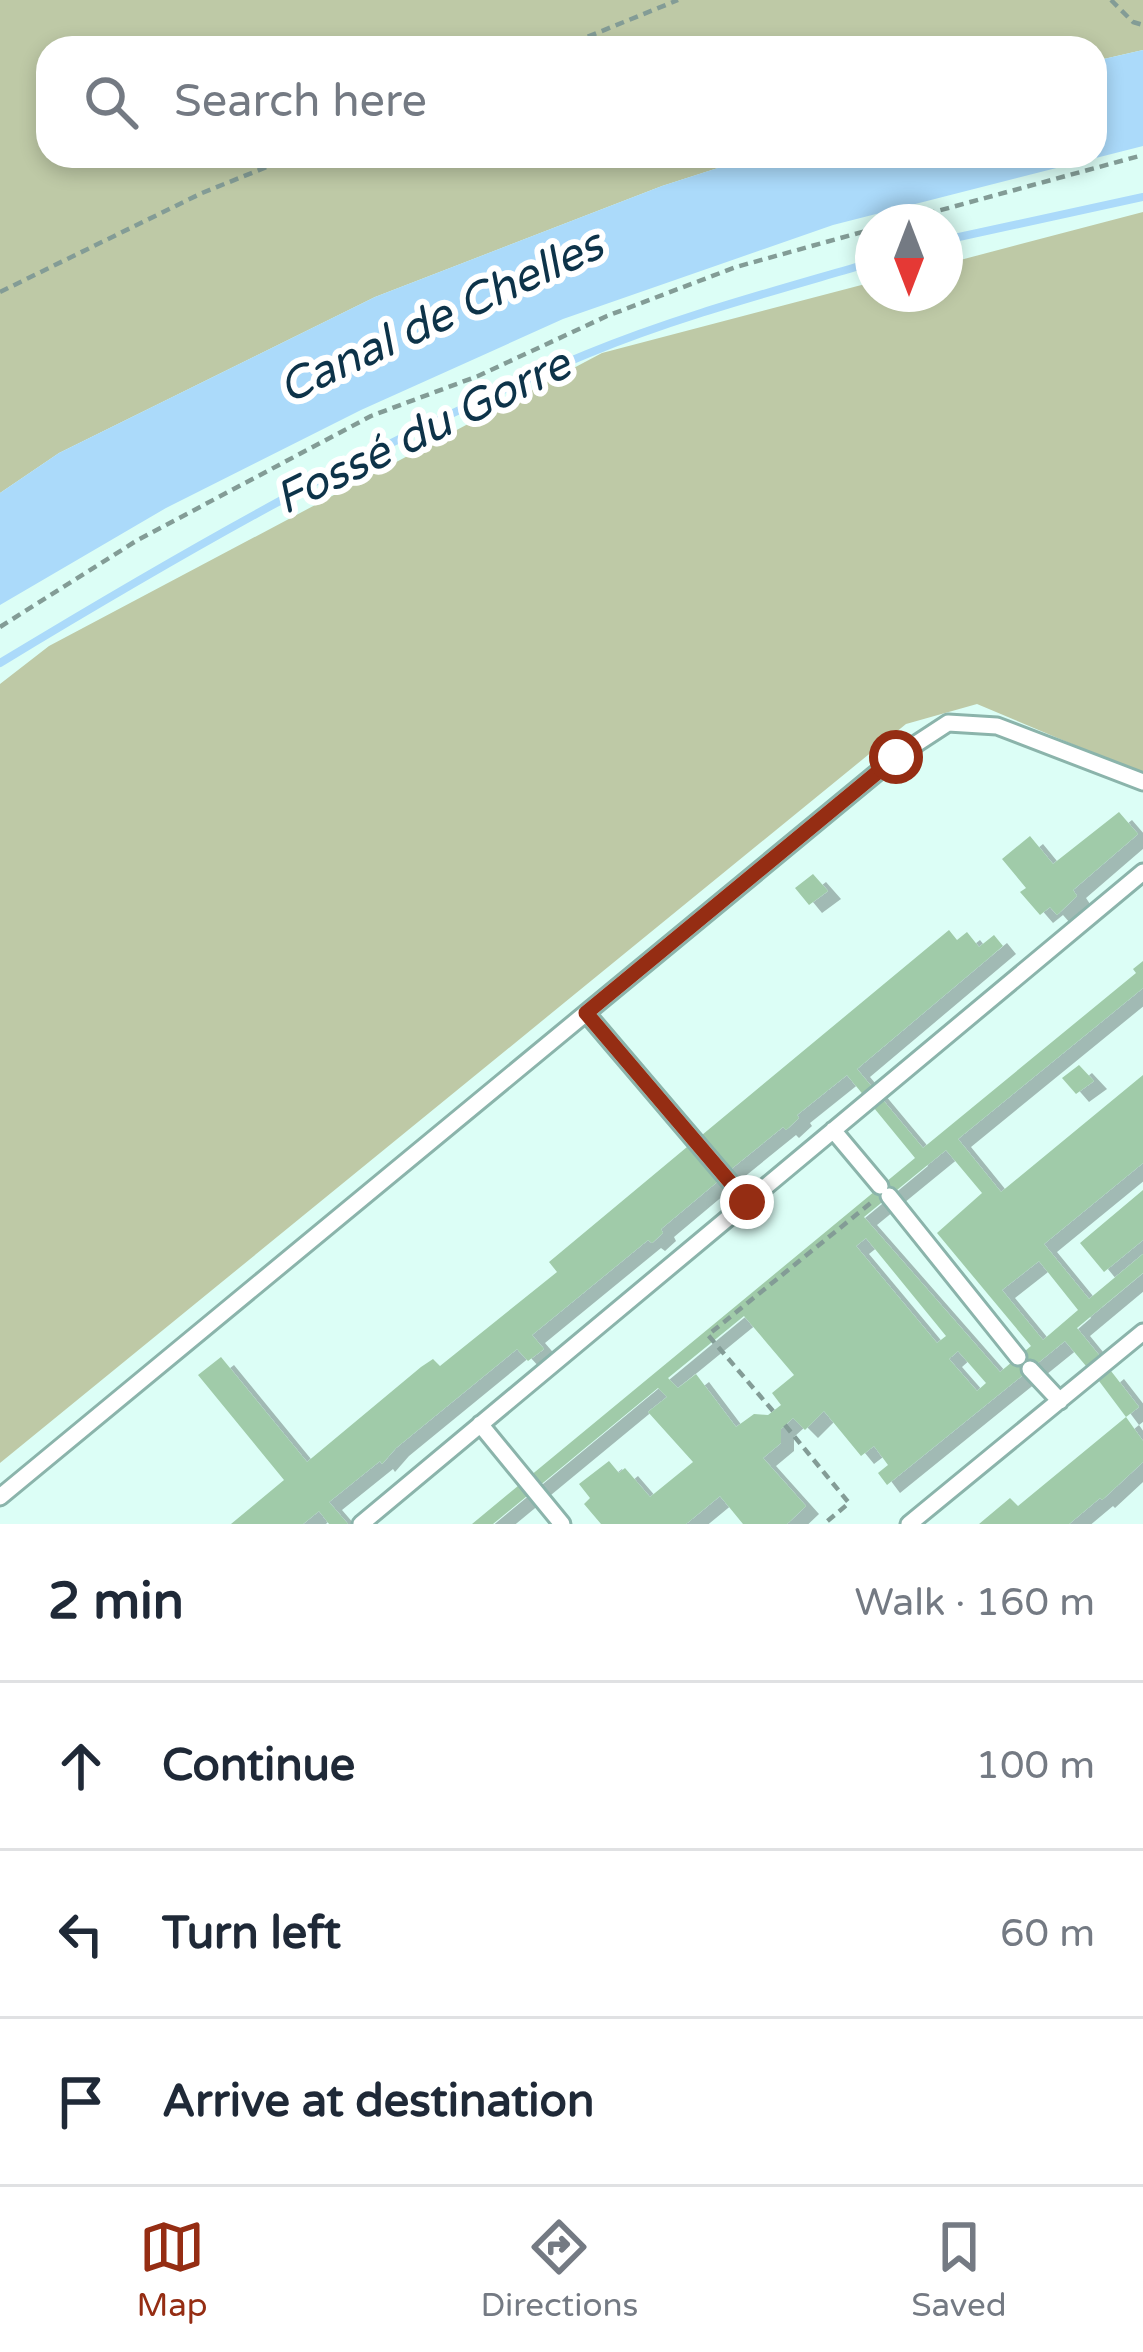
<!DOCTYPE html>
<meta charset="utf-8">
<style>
body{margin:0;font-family:"Varela Round",sans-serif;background:#f6f6f7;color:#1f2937}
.compass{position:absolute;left:855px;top:204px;width:108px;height:108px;border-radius:50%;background:#fff;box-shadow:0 6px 18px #0003;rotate:180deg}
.stop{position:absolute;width:36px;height:36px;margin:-27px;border:9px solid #952d13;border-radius:50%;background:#fff}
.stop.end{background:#952d13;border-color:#fff;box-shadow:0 3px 12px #0008}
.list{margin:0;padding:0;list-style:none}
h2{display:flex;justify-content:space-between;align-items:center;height:156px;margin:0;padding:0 48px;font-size:51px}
h2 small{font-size:39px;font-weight:400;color:#747a83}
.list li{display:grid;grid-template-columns:78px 1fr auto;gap:36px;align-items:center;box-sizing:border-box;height:168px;padding:0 48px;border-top:3px solid #e0e1e3}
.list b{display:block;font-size:45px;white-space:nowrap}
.list em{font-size:39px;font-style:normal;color:#747a83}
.icon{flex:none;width:66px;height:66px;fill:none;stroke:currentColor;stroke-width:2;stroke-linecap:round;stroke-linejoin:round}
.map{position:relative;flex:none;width:1143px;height:1524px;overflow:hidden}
.search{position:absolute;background:#fff;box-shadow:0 6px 18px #0003;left:36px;right:36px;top:36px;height:132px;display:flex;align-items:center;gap:30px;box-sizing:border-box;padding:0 42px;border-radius:36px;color:#747a83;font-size:45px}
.sheet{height:660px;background:#fff}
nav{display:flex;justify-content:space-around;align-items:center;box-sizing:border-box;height:168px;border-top:3px solid #e0e1e3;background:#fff;font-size:33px;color:#747a83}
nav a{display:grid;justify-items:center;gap:6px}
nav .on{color:#952d13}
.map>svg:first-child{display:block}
.green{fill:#bec9a6}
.water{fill:#abdafa}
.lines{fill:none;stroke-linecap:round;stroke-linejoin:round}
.stream{stroke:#abdafa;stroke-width:8}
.building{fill:#a0cba9;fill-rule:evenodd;filter:url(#shadow)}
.lane-casing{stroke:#8bb4ab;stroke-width:21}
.path{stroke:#839c96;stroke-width:4.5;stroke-dasharray:9 6;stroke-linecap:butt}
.lane{stroke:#fff;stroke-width:15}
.route{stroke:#952d13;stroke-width:15}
.labels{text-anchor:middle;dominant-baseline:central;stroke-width:12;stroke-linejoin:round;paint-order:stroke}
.water-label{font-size:45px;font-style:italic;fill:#0d3349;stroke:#fff}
</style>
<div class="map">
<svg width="1143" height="1524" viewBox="0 0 1143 1524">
<defs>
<filter id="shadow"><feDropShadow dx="13" dy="8" stdDeviation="0" flood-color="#0004"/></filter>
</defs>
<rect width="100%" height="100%" fill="#dcfef6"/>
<!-- green -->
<path class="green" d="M 0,0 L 1143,0 L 1143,50 L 1095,61 L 1095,48 L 48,48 L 48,156 L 755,156 L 662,186 L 375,297 L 59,453 L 0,493 Z
M 1143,212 L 1143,774 L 977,704 L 906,724 L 0,1463 L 0,684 L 49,646 L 602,353 L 873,282 L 873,294 L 945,294 L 945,264 Z"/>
<!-- water -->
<path class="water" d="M 1143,50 L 1143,146 L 833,225 L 563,319 L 361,410 L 166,508 L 0,605 L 0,493 L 59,453 L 375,297 L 662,186 L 755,156 L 1095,156 L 1095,61 Z"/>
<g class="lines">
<!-- stream -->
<path class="stream" d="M 945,240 L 1143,197
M 0,663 C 190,548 381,438 587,354 C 679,316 778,290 873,262"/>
</g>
<!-- building -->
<path class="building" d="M 1119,812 L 1138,834 L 1073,890 L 1077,896 L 1057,915 L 1050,907 L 1040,915 L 1020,892 L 1026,888 L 1002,859 L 1030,836 L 1053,864 Z
M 813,874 L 828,891 L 809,905 L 795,888 Z
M 949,930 L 957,940 L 967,932 L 979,947 L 994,935 L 1003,946 L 857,1069 L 923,1148 L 1136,973 L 1133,969 L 1143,961 L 1143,988 L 958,1139 L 1001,1192 L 1143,1075 L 1143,1163 L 1044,1244 L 1089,1299 L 1143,1254 L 1143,1273 L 1077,1328 L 1099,1355 L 1086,1366 L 1065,1341 L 887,1485 L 878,1473 L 888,1465 L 874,1446 L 861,1456 L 824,1411 L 805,1430 L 793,1418 L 781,1429 L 781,1443 L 763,1458 L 806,1506 L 787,1524 L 743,1524 L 720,1496 L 686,1524 L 601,1524 L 584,1504 L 590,1498 L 579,1484 L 609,1461 L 619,1473 L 625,1468 L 650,1497 L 693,1462 L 648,1412 L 667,1397 L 658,1388 L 493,1524 L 472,1524 L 915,1158 L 847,1075 L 797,1115 L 799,1118 L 786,1130 L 783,1127 L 725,1174 L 696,1140 ZM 946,1150 L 982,1193 L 937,1233 L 1031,1346 L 1000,1372 L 864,1217 ZM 866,1238 L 946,1336 L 937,1343 L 856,1246 ZM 1039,1261 L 1078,1310 L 1043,1340 L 1002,1290 ZM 744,1316 L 794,1375 L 772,1393 L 781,1405 L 768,1415 L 754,1414 L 736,1427 L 696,1374 L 678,1388 L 668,1378 ZM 958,1351 L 986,1383 L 977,1391 L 949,1359 Z
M 1079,1065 L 1094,1081 L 1076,1094 L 1062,1078 Z
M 687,1147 L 717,1182 L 661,1229 L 663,1233 L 652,1243 L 648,1240 L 532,1335 L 544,1349 L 528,1361 L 517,1349 L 396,1448 L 382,1464 L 380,1461 L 329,1502 L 348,1524 L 329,1524 L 319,1511 L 303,1524 L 231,1524 L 284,1480 L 198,1375 L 221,1357 L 307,1462 L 421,1367 L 433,1359 L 440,1366 L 557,1272 L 549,1262 Z
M 1143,1190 L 1143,1240 L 1104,1272 L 1080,1243 Z
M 1111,1371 L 1139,1407 L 1126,1417 L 1099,1381 Z
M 1126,1417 L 1143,1441 L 1143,1462 L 1102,1500 L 1100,1498 L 1069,1524 L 979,1524 L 1010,1498 L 1018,1506 Z"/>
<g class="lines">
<!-- lane casing -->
<g class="lane-casing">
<path id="lane" d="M 586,1013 L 747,1202
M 833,1130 L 880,1186
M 889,1196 L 1018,1357
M 1030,1369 L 1060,1401
M 480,1424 L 562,1524
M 0,1497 L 896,757 L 948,723 L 997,726 L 1143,782
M 361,1524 L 1143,872
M 909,1524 L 1143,1332"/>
</g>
<!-- path -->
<path class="path" d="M 1111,0 L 1133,22 L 1143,25
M 560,48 L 678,0
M 897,222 L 1143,155
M 0,292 L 202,193 L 294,156
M 0,627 L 136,541 L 371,416 L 478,376 L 607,316 L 736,267 L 873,229
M 773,1411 L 708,1335 L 872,1202
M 785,1425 L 849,1503 L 824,1524"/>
<!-- lane -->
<use href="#lane" class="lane"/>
</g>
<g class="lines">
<!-- route -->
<path class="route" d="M 747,1202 L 586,1013 L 896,757"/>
</g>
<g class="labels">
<!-- water labels -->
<g class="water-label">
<text transform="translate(441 317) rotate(-25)">Canal de Chelles</text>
<text transform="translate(423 432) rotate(-26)">Fossé du Gorre</text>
</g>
</g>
</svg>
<svg class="compass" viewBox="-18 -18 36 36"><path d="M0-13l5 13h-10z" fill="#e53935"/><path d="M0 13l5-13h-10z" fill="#747a83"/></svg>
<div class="stop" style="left:896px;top:757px"></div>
<div class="stop end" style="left:747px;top:1202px"></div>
<div class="search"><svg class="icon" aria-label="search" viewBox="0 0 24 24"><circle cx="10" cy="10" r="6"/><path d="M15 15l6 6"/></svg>Search here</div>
</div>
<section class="sheet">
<h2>2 min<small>Walk · 160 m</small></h2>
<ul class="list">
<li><svg class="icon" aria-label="ahead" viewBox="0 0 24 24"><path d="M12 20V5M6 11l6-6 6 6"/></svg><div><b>Continue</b></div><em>100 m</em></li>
<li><svg class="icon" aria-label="left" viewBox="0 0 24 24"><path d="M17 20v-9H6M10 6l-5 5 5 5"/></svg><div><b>Turn left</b></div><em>60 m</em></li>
<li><svg class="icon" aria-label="arrive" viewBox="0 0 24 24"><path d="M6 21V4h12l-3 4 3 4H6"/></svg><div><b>Arrive at destination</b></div></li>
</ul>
</section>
<nav>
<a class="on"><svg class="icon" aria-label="map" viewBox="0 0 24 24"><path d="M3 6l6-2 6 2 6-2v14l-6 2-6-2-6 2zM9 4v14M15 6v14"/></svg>Map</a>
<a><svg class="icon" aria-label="directions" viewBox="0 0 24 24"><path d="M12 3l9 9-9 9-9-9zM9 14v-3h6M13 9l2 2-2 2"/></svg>Directions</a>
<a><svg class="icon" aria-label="saved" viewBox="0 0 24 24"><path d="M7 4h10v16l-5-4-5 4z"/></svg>Saved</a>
</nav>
